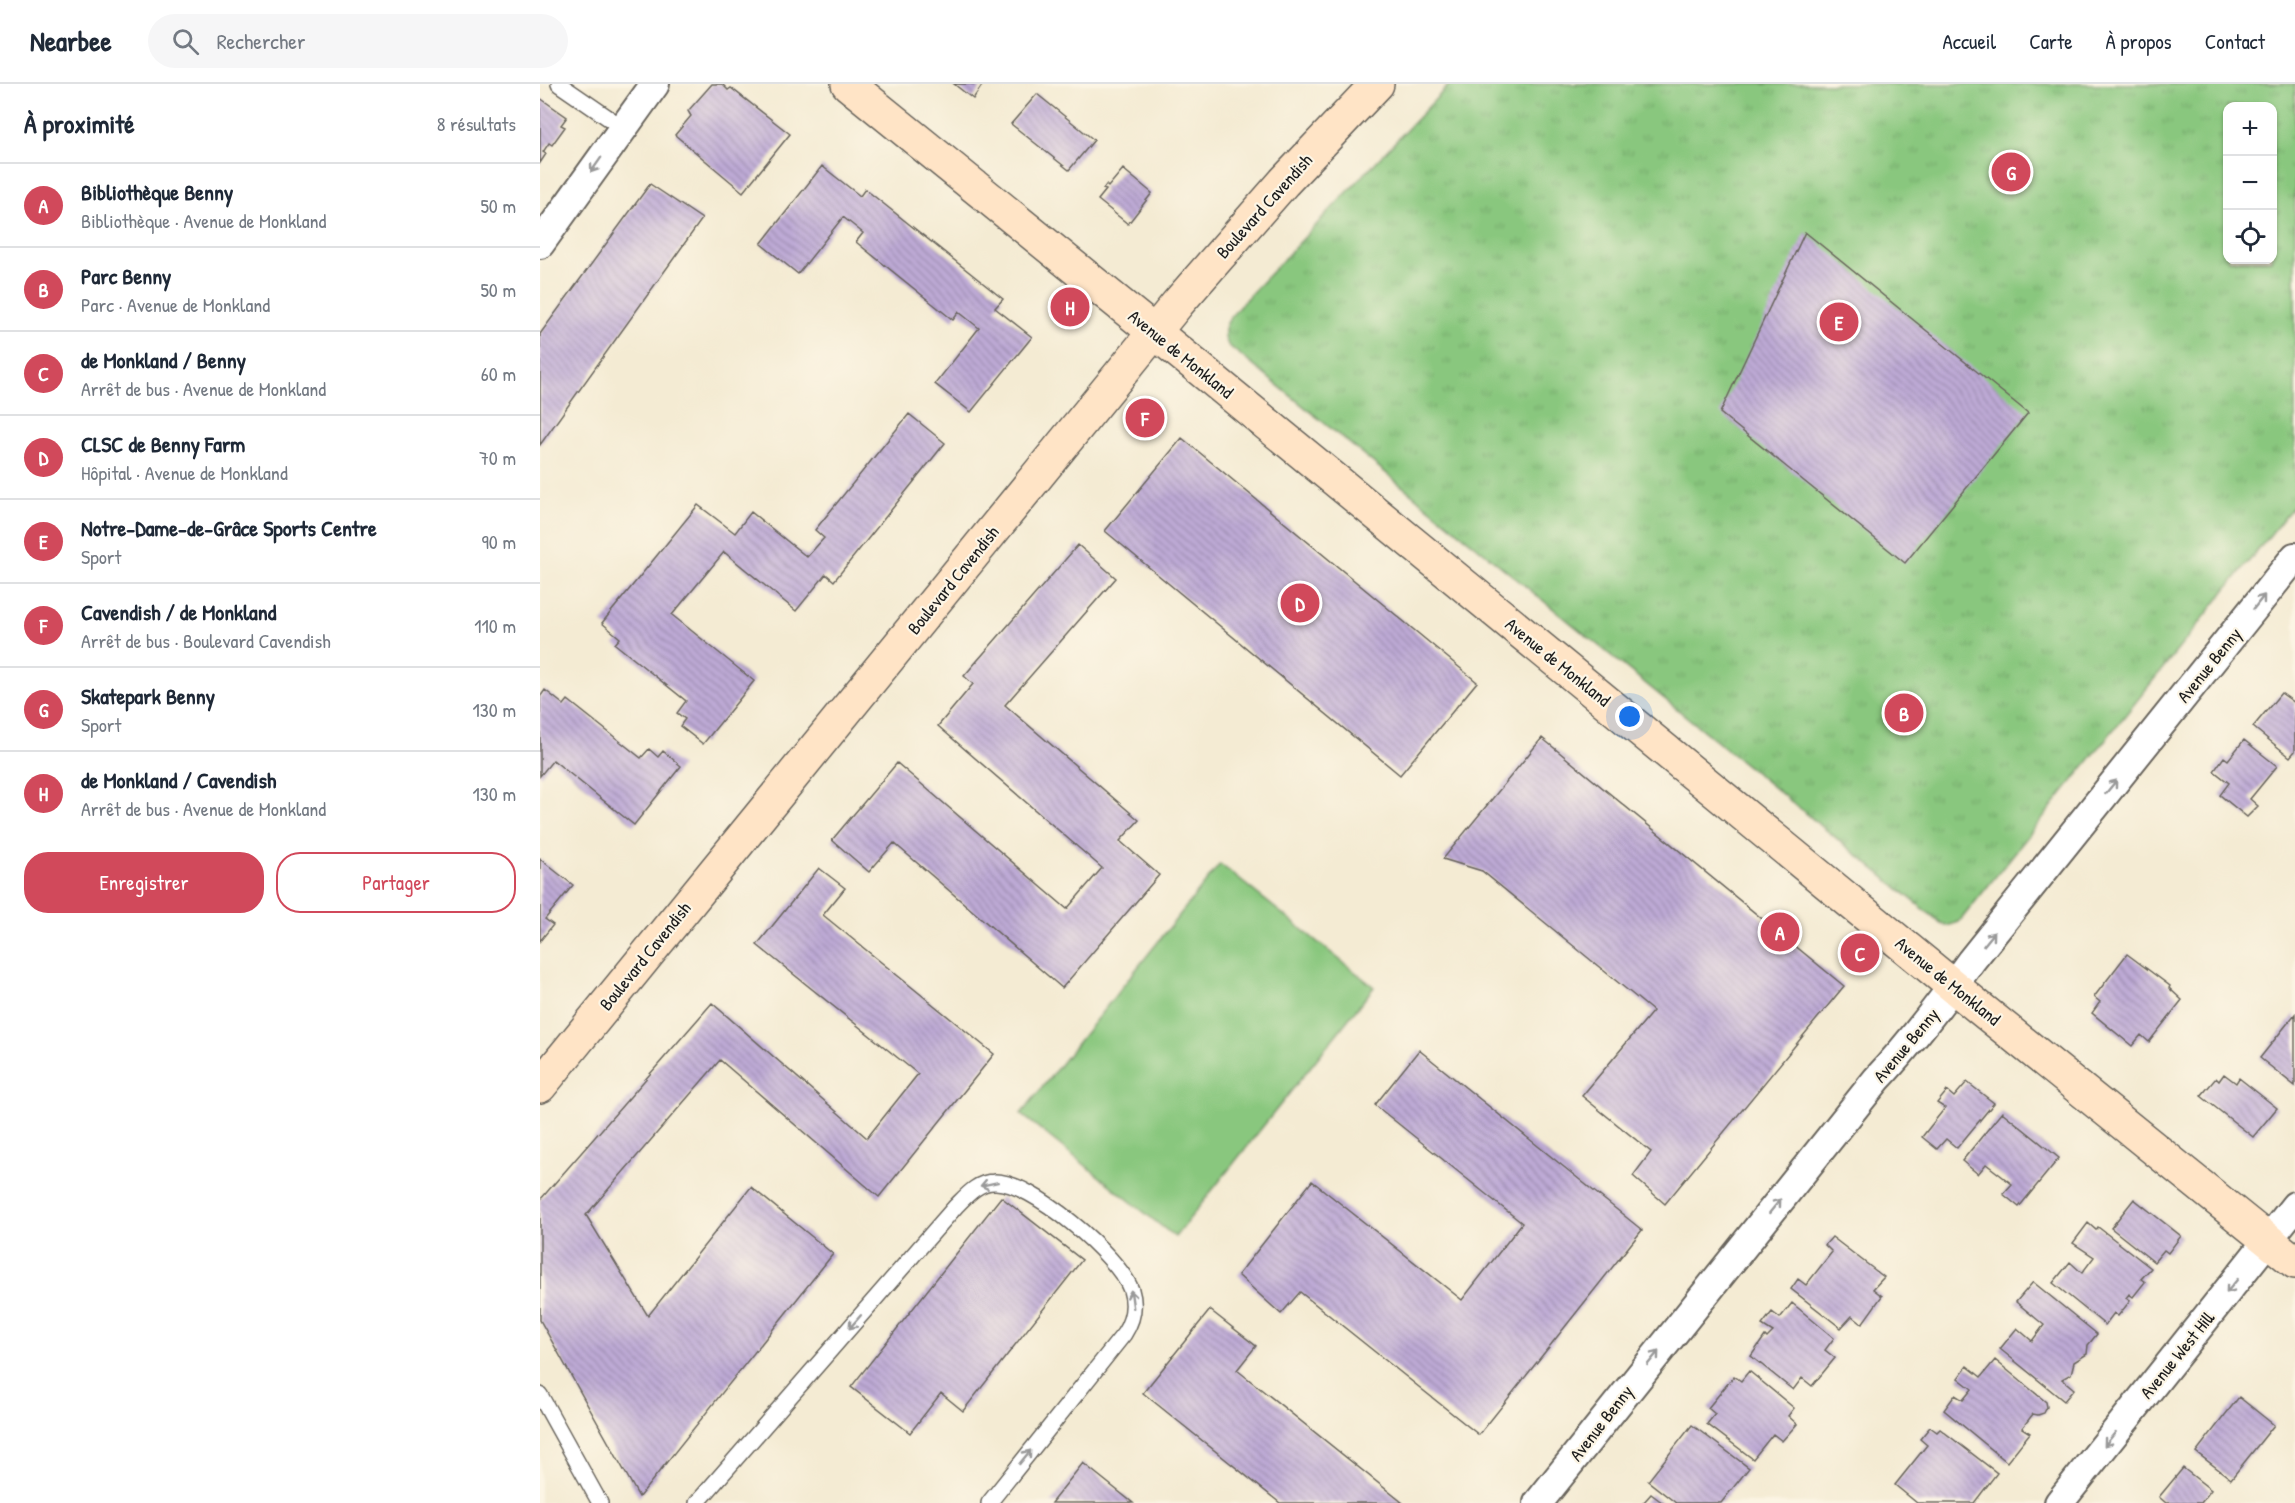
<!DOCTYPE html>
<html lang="fr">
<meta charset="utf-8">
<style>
body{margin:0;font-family:"Patrick Hand",sans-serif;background:#f6f6f7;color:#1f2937}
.controls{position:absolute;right:18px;top:18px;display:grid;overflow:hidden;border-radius:12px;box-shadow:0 2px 4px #0004}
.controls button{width:54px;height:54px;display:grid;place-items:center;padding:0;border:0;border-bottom:2px solid #e0e1e3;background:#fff;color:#1f2937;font:30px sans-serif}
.you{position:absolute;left:1090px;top:633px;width:21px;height:21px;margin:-15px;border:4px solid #fff;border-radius:50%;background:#1a73e8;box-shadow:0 0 0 9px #1a73e833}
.badge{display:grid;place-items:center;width:39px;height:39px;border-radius:50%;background:#d1495b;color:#fff;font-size:20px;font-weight:700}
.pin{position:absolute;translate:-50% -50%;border:3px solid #fff;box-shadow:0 2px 6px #0006}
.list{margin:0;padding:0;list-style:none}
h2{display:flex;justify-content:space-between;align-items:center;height:78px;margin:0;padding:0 24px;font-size:26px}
h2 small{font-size:20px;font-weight:400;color:#747a83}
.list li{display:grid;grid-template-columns:39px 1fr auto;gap:18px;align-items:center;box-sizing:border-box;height:84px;padding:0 24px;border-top:2px solid #e0e1e3}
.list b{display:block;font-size:22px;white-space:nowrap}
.list p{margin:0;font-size:20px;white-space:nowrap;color:#747a83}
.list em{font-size:20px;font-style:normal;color:#747a83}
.actions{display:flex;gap:12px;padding:18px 24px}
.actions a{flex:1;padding:14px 0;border:2px solid #d1495b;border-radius:24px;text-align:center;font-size:21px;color:#d1495b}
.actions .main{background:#d1495b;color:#fff}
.icon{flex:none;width:33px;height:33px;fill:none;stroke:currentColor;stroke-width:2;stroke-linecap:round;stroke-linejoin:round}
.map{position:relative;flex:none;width:1755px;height:1419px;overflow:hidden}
header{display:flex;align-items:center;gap:36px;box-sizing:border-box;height:84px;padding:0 30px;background:#fff;border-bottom:2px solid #e0e1e3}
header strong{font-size:28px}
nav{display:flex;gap:33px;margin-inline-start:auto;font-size:21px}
.search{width:420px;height:54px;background:#f6f6f7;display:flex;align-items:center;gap:15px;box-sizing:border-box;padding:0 21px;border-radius:33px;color:#747a83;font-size:22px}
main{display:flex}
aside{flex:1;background:#fff}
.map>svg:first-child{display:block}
.green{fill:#89c77e;stroke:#52724d;stroke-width:1.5}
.park{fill:url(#park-tufts);stroke:#52724d;stroke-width:1.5;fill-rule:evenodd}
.building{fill:url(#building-back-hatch)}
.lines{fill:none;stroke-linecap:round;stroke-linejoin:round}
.lane-casing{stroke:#68645c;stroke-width:18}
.street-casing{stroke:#68645c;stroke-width:32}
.secondary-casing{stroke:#68645c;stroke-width:36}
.lane{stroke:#fff;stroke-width:15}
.street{stroke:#fff;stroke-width:28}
.secondary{stroke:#ffe4c6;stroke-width:33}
.oneway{stroke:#999}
.labels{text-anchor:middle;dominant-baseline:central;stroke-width:4.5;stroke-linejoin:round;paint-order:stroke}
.street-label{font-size:18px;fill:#1c1c1c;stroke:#fcf5e5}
</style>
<header>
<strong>Nearbee</strong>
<div class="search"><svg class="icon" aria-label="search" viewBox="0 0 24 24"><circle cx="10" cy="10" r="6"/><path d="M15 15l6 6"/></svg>Rechercher</div>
<nav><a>Accueil</a><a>Carte</a><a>À propos</a><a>Contact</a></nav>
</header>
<main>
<aside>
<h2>À proximité<small>8 résultats</small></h2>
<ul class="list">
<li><span class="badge">A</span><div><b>Bibliothèque Benny</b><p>Bibliothèque · Avenue de Monkland</p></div><em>50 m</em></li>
<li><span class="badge">B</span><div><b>Parc Benny</b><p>Parc · Avenue de Monkland</p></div><em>50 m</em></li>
<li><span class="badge">C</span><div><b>de Monkland / Benny</b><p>Arrêt de bus · Avenue de Monkland</p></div><em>60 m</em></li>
<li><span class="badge">D</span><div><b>CLSC de Benny Farm</b><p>Hôpital · Avenue de Monkland</p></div><em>70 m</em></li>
<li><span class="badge">E</span><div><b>Notre-Dame-de-Grâce Sports Centre</b><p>Sport</p></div><em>90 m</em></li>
<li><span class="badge">F</span><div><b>Cavendish / de Monkland</b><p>Arrêt de bus · Boulevard Cavendish</p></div><em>110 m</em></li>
<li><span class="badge">G</span><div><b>Skatepark Benny</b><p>Sport</p></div><em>130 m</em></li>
<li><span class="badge">H</span><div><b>de Monkland / Cavendish</b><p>Arrêt de bus · Avenue de Monkland</p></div><em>130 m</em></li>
</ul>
<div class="actions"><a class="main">Enregistrer</a><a>Partager</a></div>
</aside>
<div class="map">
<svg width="1755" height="1419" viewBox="0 0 1755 1419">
<defs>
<pattern id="park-tufts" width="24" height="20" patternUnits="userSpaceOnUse" patternTransform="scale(1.5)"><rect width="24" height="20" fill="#89c77e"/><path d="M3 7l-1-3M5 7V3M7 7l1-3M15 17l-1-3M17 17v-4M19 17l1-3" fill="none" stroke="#76aa6c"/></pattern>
<pattern id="building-back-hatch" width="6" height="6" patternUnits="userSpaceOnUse" patternTransform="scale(1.5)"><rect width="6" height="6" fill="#beaad6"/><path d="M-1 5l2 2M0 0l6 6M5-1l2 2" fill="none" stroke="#9a8aad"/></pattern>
</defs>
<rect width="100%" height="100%" fill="#fcf5e5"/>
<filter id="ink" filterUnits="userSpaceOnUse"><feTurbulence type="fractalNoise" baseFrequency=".0167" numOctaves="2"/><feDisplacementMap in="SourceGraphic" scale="12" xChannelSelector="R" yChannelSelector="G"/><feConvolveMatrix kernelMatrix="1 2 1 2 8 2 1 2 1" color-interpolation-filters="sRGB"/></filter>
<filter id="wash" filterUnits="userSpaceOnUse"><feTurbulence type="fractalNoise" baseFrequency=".008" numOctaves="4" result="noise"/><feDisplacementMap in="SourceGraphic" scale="24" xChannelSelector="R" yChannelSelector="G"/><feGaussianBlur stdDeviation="1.35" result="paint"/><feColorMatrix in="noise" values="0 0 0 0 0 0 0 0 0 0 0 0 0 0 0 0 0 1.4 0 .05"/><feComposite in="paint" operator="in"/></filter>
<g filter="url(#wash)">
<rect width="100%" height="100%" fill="#f4ebd3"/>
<!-- green -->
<path class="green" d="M 680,780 L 834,903 L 635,1153 L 481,1030 Z"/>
<!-- park -->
<path class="park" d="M 910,0 L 1755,0 L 1755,420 L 1419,838 L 1407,842 L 1401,839 L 688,261 C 678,243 692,232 703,218 ZM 1688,22 L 1732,22 L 1732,176 L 1688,176 Z"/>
<g id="blocks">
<!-- building -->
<path class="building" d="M 172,0 L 182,0 L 188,6 L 191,4 L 250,50 L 203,108 L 135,51 L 151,32 L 148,27 Z
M 414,0 L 443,0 L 433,15 Z
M 497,10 L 554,56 L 529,86 L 471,40 Z
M 0,14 L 27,33 L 21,41 L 25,43 L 12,61 L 9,59 L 3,68 L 6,70 L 0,79 Z
M 282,82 L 320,112 L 325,105 L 463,215 L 455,224 L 492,253 L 431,328 L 395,300 L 439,244 L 419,228 L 413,236 L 316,158 L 323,149 L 303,133 L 258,190 L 221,160 Z
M 583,85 L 612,109 L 588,140 L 558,116 L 566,106 L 563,105 L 566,101 L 568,103 Z
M 110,100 L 162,135 L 0,361 L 0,250 Z
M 1265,148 L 1488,329 L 1365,479 L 1180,329 Z
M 369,330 L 405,359 L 294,497 L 286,490 L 256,527 L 184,468 L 132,531 L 214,597 L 163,660 L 140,642 L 145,635 L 137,629 L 146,617 L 75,560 L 80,554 L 62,539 L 158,421 L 195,449 L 211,428 L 267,473 L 284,454 L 275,446 Z
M 642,354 L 937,598 L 860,691 L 565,447 Z
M 538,461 L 576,494 L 465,621 L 599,736 L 580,757 L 619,791 L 522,904 L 354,759 L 329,788 L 292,756 L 357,679 L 527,825 L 562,784 L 398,642 L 433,600 L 424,592 Z
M 5,606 L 24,621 L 28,616 L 101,674 L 109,665 L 118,673 L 123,667 L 141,682 L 94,741 L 13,676 L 0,692 L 0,613 Z
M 1741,609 L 1755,619 L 1755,667 L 1750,673 L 1713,643 Z
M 1002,654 L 1304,902 L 1125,1120 L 1093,1092 L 1111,1068 L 1042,1012 L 1113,927 L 942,787 L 903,775 Z
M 1704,656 L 1737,682 L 1710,715 L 1718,722 L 1707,733 L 1680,711 L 1689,699 L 1674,687 L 1684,673 L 1688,676 Z
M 0,775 L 33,801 L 5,835 L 13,841 L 0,857 Z
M 279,784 L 305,804 L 283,831 L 454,970 L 339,1113 L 180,976 L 46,1131 L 108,1232 L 211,1103 L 293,1170 L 99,1413 L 0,1236 L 0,1116 L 172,919 L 327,1054 L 378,990 L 217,861 Z
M 1587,870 L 1630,902 L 1629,904 L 1642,916 L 1609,958 L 1601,951 L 1592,962 L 1552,929 L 1560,918 L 1554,913 Z
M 1755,930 L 1755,1002 L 1720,974 Z
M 879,966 L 1102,1146 L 939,1351 L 760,1208 L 741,1230 L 698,1191 L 772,1097 L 922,1216 L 982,1139 L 835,1021 Z
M 1684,990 L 1696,999 L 1699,994 L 1737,1024 L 1713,1053 L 1661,1012 L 1676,994 L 1679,997 Z
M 1427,998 L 1454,1019 L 1417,1064 L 1406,1055 L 1397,1065 L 1382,1053 L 1405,1024 L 1397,1019 L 1407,1007 L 1414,1013 Z
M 1462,1028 L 1519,1074 L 1479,1123 L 1463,1110 L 1472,1100 L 1446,1080 L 1438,1090 L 1422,1077 Z
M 461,1113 L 542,1176 L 423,1327 L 401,1309 L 370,1349 L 311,1303 Z
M 1594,1115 L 1641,1152 L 1628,1169 L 1624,1166 L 1614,1178 L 1571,1144 Z
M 1548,1139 L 1556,1146 L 1558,1143 L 1611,1184 L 1601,1195 L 1605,1198 L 1593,1213 L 1589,1210 L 1586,1214 L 1590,1217 L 1578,1232 L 1574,1229 L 1565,1241 L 1513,1199 L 1530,1178 L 1542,1189 L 1554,1173 L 1533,1159 Z
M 1292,1153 L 1344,1193 L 1333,1205 L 1342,1212 L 1322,1240 L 1312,1232 L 1301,1244 L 1251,1205 L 1258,1195 L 1266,1201 L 1292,1168 L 1285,1161 Z
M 1493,1198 L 1557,1250 L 1548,1261 L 1547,1270 L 1534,1278 L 1531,1290 L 1522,1295 L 1534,1305 L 1524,1317 L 1460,1265 L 1477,1244 L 1492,1257 L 1504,1241 L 1476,1218 Z
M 1252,1219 L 1294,1254 L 1285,1266 L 1295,1274 L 1272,1302 L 1262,1294 L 1253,1306 L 1211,1272 L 1225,1252 L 1227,1254 L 1233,1248 L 1222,1241 L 1232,1228 L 1240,1234 Z
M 670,1226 L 716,1262 L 697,1286 L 863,1419 L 740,1419 L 603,1309 Z
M 1455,1276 L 1506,1318 L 1507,1323 L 1504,1329 L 1498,1331 L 1493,1330 L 1482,1344 L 1490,1349 L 1467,1378 L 1404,1326 L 1415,1311 L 1423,1316 L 1432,1305 L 1418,1294 L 1427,1282 L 1441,1293 Z
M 1209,1287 L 1254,1324 L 1248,1332 L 1257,1340 L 1242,1357 L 1233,1350 L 1213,1375 L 1167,1340 L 1175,1330 L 1168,1324 L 1194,1292 L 1201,1297 Z
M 1699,1313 L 1734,1341 L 1691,1395 L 1656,1368 Z
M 1152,1341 L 1209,1384 L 1181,1419 L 1136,1419 L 1108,1397 Z
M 1390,1343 L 1397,1348 L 1400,1345 L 1457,1389 L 1434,1419 L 1377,1419 L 1355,1401 L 1387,1361 L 1380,1355 Z
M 543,1379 L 593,1419 L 511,1419 Z
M 1643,1384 L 1671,1406 L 1661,1419 L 1626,1419 L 1619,1413 Z
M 1111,1410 L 1123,1419 L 1103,1419 Z"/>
</g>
</g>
<g filter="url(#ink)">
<use href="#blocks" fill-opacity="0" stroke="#68645c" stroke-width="1.5"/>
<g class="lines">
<!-- lane casing -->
<g class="lane-casing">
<path id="lane" d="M 19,0 L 83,44
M 0,1311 L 60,1419
M 157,1419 L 416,1122 C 427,1111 438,1098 454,1098 C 490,1096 579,1172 591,1206 C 596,1222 593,1236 584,1250 L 449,1419"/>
</g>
<!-- street casing -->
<g class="street-casing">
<path id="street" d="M 0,160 L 115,0
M 998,1419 L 1337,995 C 1372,958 1401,919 1431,877 L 1755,473
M 1519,1419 L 1755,1122"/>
</g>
<!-- secondary casing -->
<g class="secondary-casing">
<path id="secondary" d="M 308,0 L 655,281 L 1441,925 L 1755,1178
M 0,1002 L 638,219 L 744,98 L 837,0"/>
</g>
<!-- lane -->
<use href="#lane" class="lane"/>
<!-- street -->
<use href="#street" class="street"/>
<!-- secondary -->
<use href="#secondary" class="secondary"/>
</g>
<!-- one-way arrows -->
<defs><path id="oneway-shaft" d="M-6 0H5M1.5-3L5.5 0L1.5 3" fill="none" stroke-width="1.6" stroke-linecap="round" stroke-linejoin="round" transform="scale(1.5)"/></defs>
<g class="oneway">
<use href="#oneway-shaft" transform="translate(56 81) rotate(125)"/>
<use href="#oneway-shaft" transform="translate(1719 518) rotate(-52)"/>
<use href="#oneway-shaft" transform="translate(1571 703) rotate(-51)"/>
<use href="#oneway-shaft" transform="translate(1449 855) rotate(-51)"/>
<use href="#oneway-shaft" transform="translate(449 1100) rotate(168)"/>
<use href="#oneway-shaft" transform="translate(1235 1122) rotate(-51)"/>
<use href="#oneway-shaft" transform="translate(1692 1202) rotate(129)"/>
<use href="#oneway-shaft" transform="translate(592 1215) rotate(-98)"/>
<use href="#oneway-shaft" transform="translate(315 1238) rotate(131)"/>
<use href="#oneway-shaft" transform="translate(1113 1274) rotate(-51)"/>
<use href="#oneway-shaft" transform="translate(1570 1355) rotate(129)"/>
<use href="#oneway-shaft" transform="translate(485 1373) rotate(-51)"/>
</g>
</g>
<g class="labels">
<!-- street labels -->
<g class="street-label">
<text transform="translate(724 122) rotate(-48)">Boulevard Cavendish</text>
<text transform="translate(641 270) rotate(39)">Avenue de Monkland</text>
<text transform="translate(413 496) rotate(-51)">Boulevard Cavendish</text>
<text transform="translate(1018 578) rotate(39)">Avenue de Monkland</text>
<text transform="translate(1669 581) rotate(-51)">Avenue Benny</text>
<text transform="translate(105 872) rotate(-51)">Boulevard Cavendish</text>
<text transform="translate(1408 897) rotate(39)">Avenue de Monkland</text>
<text transform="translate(1366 961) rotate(-50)">Avenue Benny</text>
<text transform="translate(1637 1271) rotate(-51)">Avenue West Hill</text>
<text transform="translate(1061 1339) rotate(-52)">Avenue Benny</text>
</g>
</g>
</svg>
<div class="controls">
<button>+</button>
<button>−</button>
<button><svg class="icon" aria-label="locate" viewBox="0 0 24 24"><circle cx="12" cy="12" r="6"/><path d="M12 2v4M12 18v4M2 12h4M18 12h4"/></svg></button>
</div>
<div class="you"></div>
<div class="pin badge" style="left:1240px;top:848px">A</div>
<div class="pin badge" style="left:1364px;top:629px">B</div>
<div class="pin badge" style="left:1320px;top:869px">C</div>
<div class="pin badge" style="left:760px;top:519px">D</div>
<div class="pin badge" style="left:1299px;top:238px">E</div>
<div class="pin badge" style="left:605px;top:334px">F</div>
<div class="pin badge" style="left:1471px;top:88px">G</div>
<div class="pin badge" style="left:530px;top:223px">H</div>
</div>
</main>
